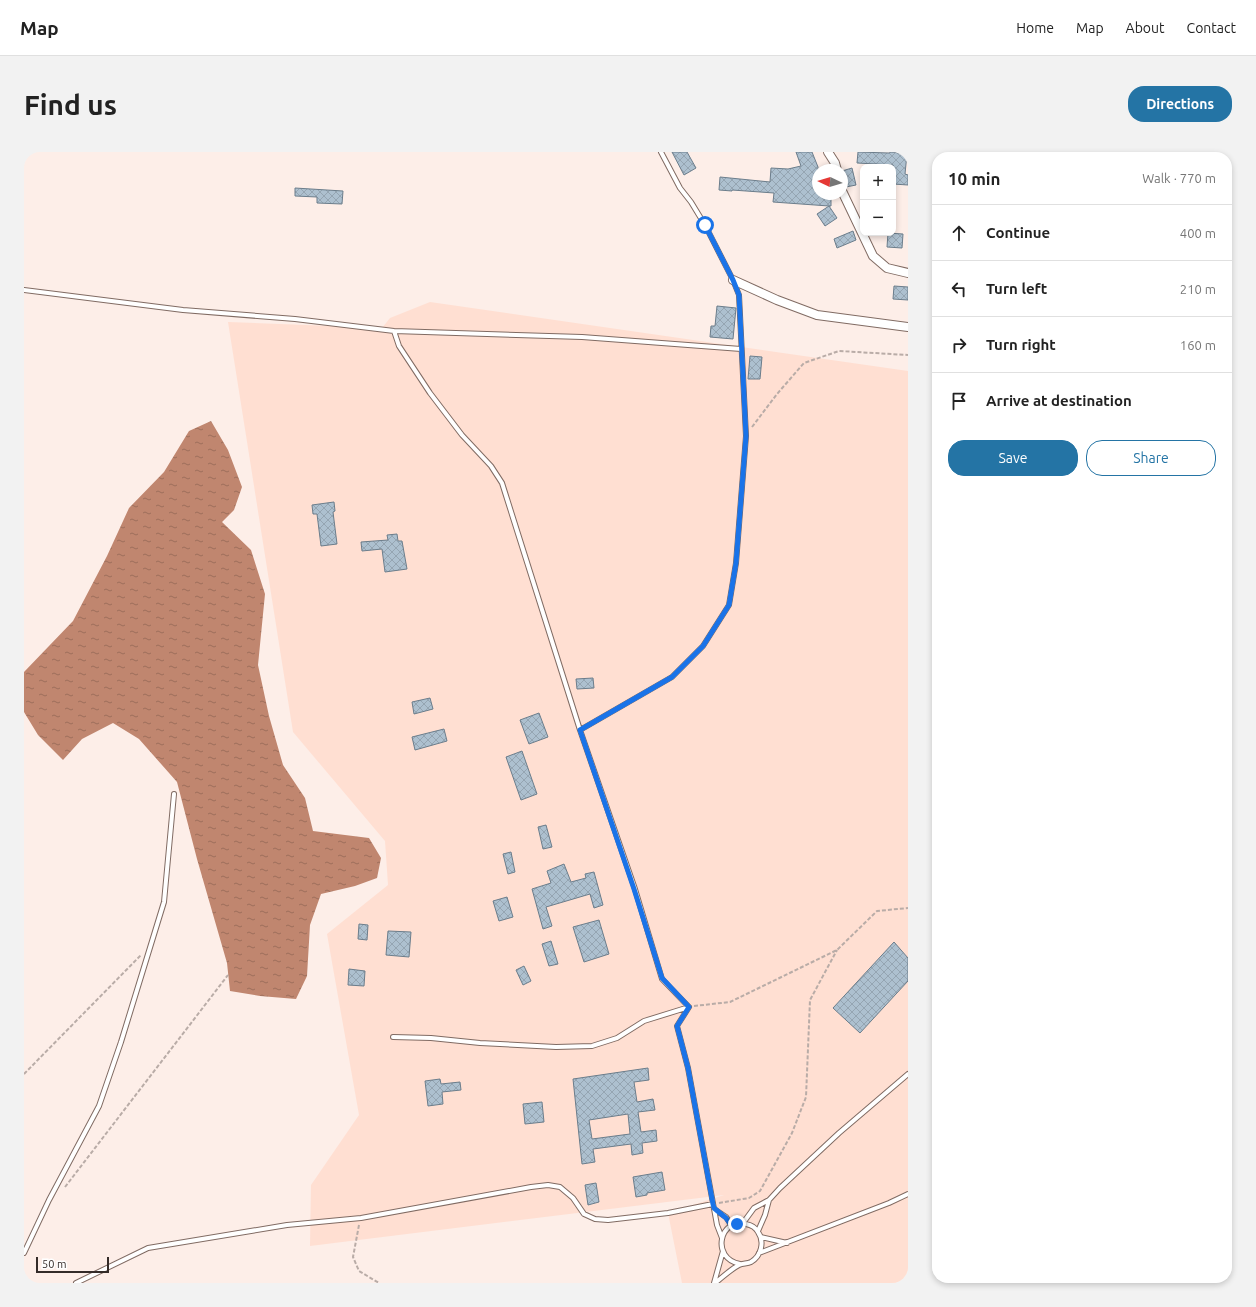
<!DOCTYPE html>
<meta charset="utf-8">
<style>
body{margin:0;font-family:Ubuntu,sans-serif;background:#f2f2f2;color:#222}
.controls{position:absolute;right:12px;top:12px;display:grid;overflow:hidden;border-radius:8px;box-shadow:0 2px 6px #0003}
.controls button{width:36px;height:36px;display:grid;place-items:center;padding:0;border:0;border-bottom:1px solid #e0e0e0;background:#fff;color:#222;font:20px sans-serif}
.compass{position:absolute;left:788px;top:12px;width:36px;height:36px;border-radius:50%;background:#fff;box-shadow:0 2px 6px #0003;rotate:274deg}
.scale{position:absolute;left:12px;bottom:10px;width:73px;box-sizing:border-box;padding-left:4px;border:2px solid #342b28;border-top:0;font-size:11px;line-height:14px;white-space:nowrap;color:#342b28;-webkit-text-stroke:3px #fff;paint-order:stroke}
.stop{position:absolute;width:12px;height:12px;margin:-9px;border:3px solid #1a73e8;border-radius:50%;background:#fff}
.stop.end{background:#1a73e8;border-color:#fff;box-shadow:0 1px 4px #0008}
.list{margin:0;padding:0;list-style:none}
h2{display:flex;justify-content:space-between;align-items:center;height:52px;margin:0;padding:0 16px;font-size:17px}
h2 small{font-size:13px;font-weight:400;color:#767676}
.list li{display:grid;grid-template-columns:26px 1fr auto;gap:12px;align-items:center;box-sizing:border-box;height:56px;padding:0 16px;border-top:1px solid #e0e0e0}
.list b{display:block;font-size:15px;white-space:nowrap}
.list em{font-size:13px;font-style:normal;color:#767676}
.actions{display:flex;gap:8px;padding:12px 16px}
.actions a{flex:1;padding:9px 0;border:1px solid #2474a5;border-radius:16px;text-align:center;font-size:14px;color:#2474a5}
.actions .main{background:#2474a5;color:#fff}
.icon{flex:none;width:22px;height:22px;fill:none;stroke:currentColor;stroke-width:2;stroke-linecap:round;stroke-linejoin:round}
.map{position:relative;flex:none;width:884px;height:1131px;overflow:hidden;border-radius:16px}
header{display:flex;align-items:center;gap:24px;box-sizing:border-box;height:56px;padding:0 20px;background:#fff;border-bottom:1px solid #e0e0e0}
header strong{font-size:19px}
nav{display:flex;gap:22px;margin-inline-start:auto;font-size:14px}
.intro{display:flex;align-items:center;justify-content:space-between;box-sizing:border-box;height:96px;padding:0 24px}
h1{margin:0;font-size:28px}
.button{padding:10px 18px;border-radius:16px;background:#2474a5;color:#fff;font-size:14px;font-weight:700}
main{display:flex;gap:24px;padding:0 24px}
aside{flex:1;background:#fff;border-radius:16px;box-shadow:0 2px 6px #0003}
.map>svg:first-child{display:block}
.built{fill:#ffdfd2}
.water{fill:url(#water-ripples)}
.building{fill:url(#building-cross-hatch);stroke:#6b7d8b;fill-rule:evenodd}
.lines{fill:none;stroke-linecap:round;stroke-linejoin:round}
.service-casing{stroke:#806b63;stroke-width:6}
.minor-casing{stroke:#806b63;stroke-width:10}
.path{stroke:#b9aca7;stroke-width:2;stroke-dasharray:4 2;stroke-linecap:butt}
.service{stroke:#fff;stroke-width:4}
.minor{stroke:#fff;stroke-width:8}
.route{stroke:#1a73e8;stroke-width:5}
</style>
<header>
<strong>Map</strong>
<nav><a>Home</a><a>Map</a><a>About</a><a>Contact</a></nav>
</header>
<div class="intro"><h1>Find us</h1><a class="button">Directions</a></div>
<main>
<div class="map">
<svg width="884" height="1131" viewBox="0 0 884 1131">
<defs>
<pattern id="water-ripples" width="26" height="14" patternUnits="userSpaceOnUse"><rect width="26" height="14" fill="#c0866f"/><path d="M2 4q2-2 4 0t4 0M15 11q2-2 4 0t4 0" fill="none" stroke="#9d6e5b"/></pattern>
<pattern id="building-cross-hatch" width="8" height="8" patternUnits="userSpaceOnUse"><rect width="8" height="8" fill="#adc0cf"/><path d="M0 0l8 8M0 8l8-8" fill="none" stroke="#95a5b2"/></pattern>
</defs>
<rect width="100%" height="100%" fill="#fdeee8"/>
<!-- built -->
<path class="built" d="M 406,150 L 884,219 L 884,1131 L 658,1131 L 644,1061 L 700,1043 L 286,1094 L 287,1033 L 335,963 L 303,782 L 364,733 L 361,689 L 269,580 L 204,170 L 358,176 L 366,166 Z"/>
<!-- water -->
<path class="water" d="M 187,269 L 204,298 L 218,335 L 210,358 L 198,370 L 227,398 L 241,442 L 234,513 L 245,564 L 259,613 L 281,646 L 289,679 L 345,686 L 357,706 L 353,726 L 331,734 L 297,742 L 286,773 L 283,824 L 272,847 L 236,844 L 206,839 L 203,811 L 173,707 L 153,630 L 115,587 L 89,571 L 58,587 L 39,608 L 14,583 L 0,560 L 0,520 L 49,469 L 83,404 L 105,356 L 140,320 L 165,279 Z"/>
<!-- building -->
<path class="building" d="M 648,0 L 663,0 L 672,16 L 660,23 Z
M 772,0 L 788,0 L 794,15 L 794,42 L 807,42 L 807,54 L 805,54 L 813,66 L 801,74 L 793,62 L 805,54 L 749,50 L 750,41 L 708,38 L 708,39 L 695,38 L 696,25 L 746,30 L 747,16 L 764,17 L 777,14 Z
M 834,0 L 865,1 L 867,0 L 883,2 L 881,22 L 884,23 L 884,33 L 869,32 L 869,13 L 833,11 Z
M 828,16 L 832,33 L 822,35 L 820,34 L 818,27 L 818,19 Z
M 271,36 L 319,39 L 318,52 L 293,51 L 293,45 L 271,44 Z
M 829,79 L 832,88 L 813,96 L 810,87 Z
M 864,81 L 879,82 L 878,96 L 863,95 Z
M 870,134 L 884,135 L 884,148 L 869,147 Z
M 693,154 L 712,156 L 709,187 L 686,185 L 687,174 L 691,174 Z
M 726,204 L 738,205 L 736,227 L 724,227 Z
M 310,350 L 311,359 L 309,360 L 313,392 L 297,394 L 293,362 L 289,362 L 288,353 Z
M 373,382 L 374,389 L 378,389 L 383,417 L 361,420 L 358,397 L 338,399 L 337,390 L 364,388 L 363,383 Z
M 569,526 L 570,536 L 553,537 L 552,527 Z
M 406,546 L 409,557 L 390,562 L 388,550 Z
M 515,561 L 524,585 L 505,592 L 496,568 Z
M 420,577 L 423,589 L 391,598 L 388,585 Z
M 498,599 L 513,642 L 497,648 L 482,605 Z
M 522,673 L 528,695 L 519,697 L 514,675 Z
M 487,700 L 491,720 L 484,722 L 479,702 Z
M 540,712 L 547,730 L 562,726 L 561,722 L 570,720 L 579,753 L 570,756 L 566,742 L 522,755 L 528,774 L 519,777 L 508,737 L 527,731 L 523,719 Z
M 483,745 L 489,765 L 475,769 L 469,749 Z
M 575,768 L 585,802 L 560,810 L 549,775 Z
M 335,772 L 344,773 L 343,788 L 334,787 Z
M 364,779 L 387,780 L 385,805 L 362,803 Z
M 527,789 L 534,812 L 525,814 L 518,792 Z
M 870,790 L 884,806 L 884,829 L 836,881 L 809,856 Z
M 500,814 L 507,829 L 499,833 L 492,818 Z
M 325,817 L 341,819 L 340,834 L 324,833 Z
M 624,916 L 625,928 L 610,930 L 613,950 L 629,947 L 631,958 L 614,960 L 617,980 L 632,978 L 633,989 L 618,991 L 619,1001 L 608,1003 L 607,992 L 569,997 L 571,1010 L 558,1012 L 549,927 ZM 604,962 L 606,982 L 568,987 L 565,968 Z
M 416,927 L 417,932 L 436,930 L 437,938 L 418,940 L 419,952 L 404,954 L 401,929 Z
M 518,950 L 520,970 L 501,972 L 499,952 Z
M 638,1020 L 641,1038 L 623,1041 L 623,1043 L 612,1045 L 609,1025 Z
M 572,1031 L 575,1050 L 564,1053 L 561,1033 Z"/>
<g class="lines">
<!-- service casing -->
<g class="service-casing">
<path id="service" d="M 0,138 L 159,158 L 271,167 L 370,179 L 558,185 L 717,197
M 556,578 L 648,525 L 679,494 L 705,453 L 712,411 L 722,284 L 715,143 L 709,128 L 681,73 L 667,50 L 656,36 L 637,0
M 665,855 L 653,874 L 664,916 L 693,1073 L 698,1086
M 369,885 L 407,886 L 456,891 L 532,895 L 568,894 L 593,886 L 620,869 L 665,855 L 638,827 L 611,737 L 556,578 L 478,331 L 467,314 L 438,283 L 406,241 L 375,194 L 370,179
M 690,1057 L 702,1065 L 708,1074
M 719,1071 L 730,1056 L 745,1048 L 756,1036 L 815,981 L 884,922
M 734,1079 L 741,1063 L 745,1048
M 737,1085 L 763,1091
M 0,1101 L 25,1048 L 75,954 L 97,890 L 140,750 L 150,642
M 735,1101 L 865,1051 L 884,1042
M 52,1131 L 124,1096 L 263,1073 L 337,1066 L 507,1035 L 524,1033 L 536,1035 L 549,1046 L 560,1062 L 571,1067 L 584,1068 L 644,1061 L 689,1052
M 690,1131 L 699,1099
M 691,1131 C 699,1125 707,1117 715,1113 C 719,1111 723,1112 727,1110 C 737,1104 741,1090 734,1080 C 732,1076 727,1073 722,1072 C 696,1065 686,1106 716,1112"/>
</g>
<!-- minor casing -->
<g class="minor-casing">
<path id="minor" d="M 804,0 L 811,11 L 813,18
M 818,39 L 849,104 L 863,116 L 884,121
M 709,128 L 753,148 L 793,163 L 884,175"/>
</g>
<!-- path -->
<path class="path" d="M 728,275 L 753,242 L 780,211 L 815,199 L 884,203
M 670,854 L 706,850 L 813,798 L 853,759 L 884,756
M 0,922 L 117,803
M 41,1035 L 204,823
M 695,1051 L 725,1046 L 736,1039 L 768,981 L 782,945 L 786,848 L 813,798
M 335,1073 L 329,1105 L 335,1119 L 355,1131"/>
<!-- service -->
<use href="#service" class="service"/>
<!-- minor -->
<use href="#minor" class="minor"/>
</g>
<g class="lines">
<!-- route -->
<path class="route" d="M 681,73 L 709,128 L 715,143 L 722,284 L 712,411 L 705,453 L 679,494 L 648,525 L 556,578 L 610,737 L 638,826 L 665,855 L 653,874 L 664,916 L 689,1052 L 690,1056 L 702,1066 L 708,1074 L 713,1072"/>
</g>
</svg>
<div class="controls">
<button>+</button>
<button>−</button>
</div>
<svg class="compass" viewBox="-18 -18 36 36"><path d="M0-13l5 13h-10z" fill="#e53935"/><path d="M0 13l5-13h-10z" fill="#767676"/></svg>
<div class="scale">50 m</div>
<div class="stop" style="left:681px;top:73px"></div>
<div class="stop end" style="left:713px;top:1072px"></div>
</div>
<aside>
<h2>10 min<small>Walk · 770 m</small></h2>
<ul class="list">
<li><svg class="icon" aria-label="ahead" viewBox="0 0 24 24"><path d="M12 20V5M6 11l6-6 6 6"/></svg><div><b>Continue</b></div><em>400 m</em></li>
<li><svg class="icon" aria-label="left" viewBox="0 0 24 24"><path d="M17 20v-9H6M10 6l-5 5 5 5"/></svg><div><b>Turn left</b></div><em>210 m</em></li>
<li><svg class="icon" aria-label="right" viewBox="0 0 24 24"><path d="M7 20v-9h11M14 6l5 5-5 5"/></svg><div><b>Turn right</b></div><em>160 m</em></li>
<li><svg class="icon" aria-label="arrive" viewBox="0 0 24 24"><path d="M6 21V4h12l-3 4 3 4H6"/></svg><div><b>Arrive at destination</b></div></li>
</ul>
<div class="actions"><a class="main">Save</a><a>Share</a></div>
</aside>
</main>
